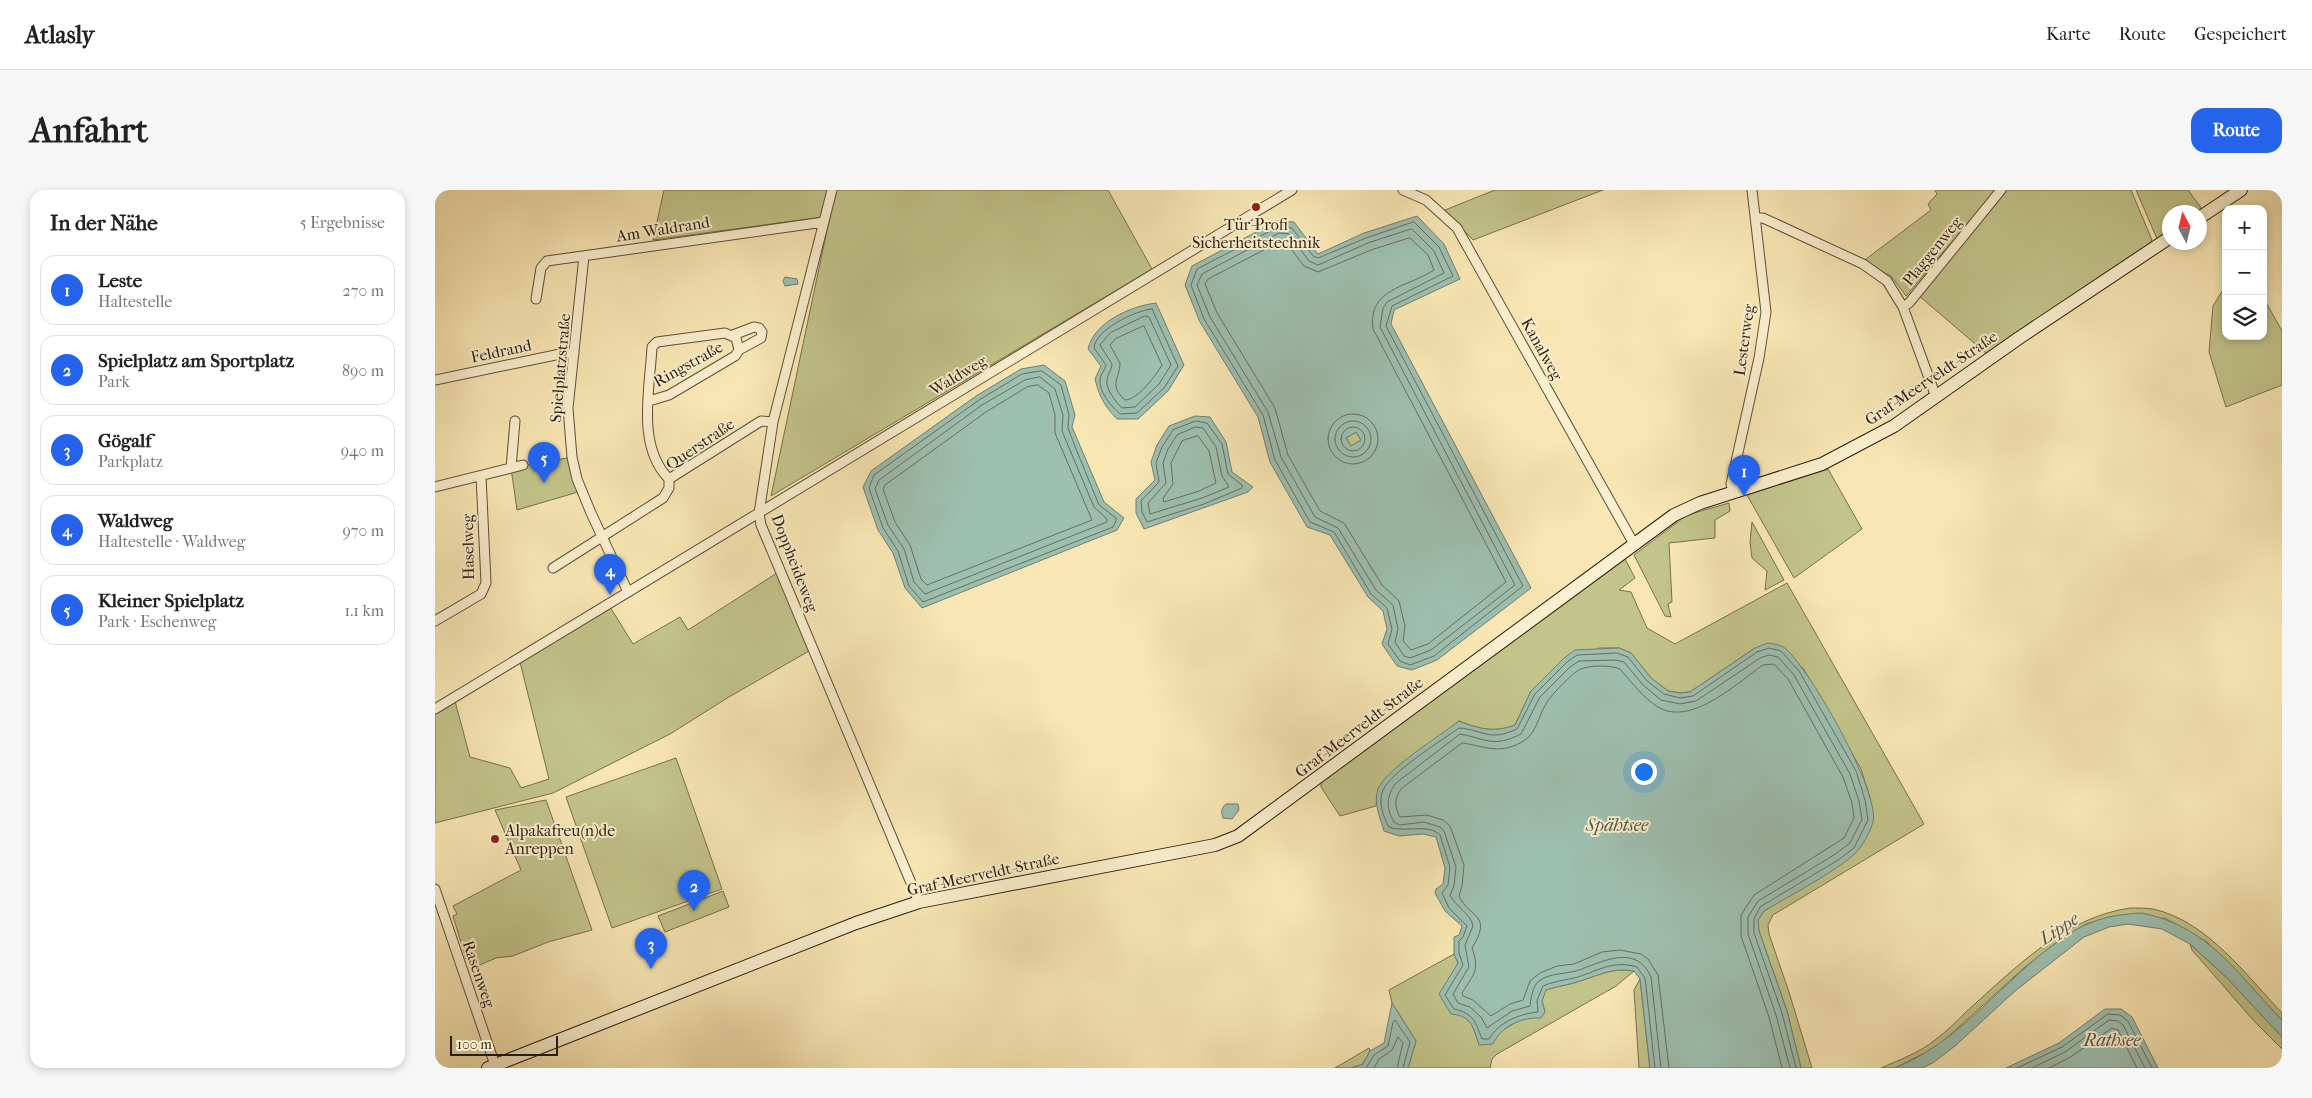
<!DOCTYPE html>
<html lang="de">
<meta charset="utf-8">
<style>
body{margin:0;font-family:"IM FELL French Canon",serif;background:#f6f6f6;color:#222}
.controls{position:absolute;right:15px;top:15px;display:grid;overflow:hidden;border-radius:10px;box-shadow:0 2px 8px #0003}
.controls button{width:45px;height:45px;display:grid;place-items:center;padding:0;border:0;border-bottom:1px solid #e0e0e0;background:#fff;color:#222;font:25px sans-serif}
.compass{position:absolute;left:1727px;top:15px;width:45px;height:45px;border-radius:50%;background:#fff;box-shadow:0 2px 8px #0003;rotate:353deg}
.scale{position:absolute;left:15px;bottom:12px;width:108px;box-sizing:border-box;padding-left:5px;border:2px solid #2c1c0f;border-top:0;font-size:14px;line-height:18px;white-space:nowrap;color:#2c1c0f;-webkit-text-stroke:4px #faefce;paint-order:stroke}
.you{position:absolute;left:1208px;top:581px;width:18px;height:18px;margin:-12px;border:4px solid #fff;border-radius:50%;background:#1a73e8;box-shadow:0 0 0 8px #1a73e833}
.badge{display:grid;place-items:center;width:32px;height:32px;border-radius:50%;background:#2563eb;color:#fff;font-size:16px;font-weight:700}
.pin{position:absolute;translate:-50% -41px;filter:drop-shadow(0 1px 2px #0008)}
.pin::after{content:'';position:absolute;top:26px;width:18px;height:15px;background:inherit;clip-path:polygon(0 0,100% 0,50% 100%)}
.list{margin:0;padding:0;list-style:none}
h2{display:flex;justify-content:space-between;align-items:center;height:65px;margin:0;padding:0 20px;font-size:21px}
h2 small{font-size:16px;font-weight:400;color:#767676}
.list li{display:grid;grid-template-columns:32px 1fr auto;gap:15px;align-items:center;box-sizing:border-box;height:70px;margin:0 10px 10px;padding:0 10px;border:1px solid #e0e0e0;border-radius:15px}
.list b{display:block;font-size:19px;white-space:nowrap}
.list p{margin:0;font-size:16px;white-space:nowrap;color:#767676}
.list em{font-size:16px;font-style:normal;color:#767676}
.icon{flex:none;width:28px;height:28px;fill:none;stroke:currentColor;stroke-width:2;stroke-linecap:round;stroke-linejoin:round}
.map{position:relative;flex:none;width:1847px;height:878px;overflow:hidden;border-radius:15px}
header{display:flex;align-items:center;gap:30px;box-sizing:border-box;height:70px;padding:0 25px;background:#fff;border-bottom:1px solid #e0e0e0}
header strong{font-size:24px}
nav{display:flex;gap:28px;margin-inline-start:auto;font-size:18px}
.intro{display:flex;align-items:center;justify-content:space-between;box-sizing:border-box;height:120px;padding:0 30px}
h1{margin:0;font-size:35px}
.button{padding:12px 22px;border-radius:15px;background:#2563eb;color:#fff;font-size:18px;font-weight:700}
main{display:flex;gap:30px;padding:0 30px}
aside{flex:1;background:#fff;border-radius:15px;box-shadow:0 2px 8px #0003}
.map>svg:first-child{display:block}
.green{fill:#c2c48a;stroke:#77704c}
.water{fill:#9dbfb0;stroke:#707e70;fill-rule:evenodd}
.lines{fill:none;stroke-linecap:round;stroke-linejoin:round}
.shore{stroke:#646e60;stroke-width:1}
.street-casing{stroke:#5f4f38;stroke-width:11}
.secondary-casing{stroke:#2c1c0f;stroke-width:14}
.street{stroke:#faefce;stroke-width:9}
.secondary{stroke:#faefce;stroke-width:12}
.poi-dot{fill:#8f2418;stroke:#faefce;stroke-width:2}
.labels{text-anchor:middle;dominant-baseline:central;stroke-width:4;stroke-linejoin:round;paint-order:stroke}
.poi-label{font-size:16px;fill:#2c1c0f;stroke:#faefce}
.street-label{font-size:16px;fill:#2c1c0f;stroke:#faefce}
.water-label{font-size:18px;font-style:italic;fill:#545547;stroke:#faefce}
</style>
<header>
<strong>Atlasly</strong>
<nav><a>Karte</a><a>Route</a><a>Gespeichert</a></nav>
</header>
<div class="intro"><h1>Anfahrt</h1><a class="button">Route</a></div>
<main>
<aside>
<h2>In der Nähe<small>5 Ergebnisse</small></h2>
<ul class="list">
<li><span class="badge">1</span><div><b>Leste</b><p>Haltestelle</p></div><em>270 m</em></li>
<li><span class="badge">2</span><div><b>Spielplatz am Sportplatz</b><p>Park</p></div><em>890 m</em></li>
<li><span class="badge">3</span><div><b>Gögalf</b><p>Parkplatz</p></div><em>940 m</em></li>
<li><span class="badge">4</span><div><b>Waldweg</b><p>Haltestelle · Waldweg</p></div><em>970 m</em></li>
<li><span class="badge">5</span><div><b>Kleiner Spielplatz</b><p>Park · Eschenweg</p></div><em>1.1 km</em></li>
</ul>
</aside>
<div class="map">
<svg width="1847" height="878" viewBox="0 0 1847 878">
<rect width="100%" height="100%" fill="#f8e7b4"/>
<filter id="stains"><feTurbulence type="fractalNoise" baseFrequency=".004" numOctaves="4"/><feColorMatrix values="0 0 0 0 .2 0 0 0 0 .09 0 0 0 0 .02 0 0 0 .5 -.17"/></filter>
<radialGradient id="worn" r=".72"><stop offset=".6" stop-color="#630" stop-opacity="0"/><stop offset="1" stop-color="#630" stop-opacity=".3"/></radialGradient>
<!-- green -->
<path class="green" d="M 229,0 L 673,0 L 717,79 L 336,306 L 395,26 L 218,50 Z
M 1060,0 L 1168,0 L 1038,50 L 1010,20 Z
M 1500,0 L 1561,0 L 1471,106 L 1456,86 L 1427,72 L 1496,20 L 1493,14 L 1502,4 Z
M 1569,0 L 1696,0 L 1717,50 L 1712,56 L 1552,164 L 1483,105 Z
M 1701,0 L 1753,0 L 1767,19 L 1762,22 L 1734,22 L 1734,42 L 1723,51 Z
M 1791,95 L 1791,146 L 1828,146 L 1828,107 L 1847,141 L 1847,195 L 1791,217 L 1774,162 L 1778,116 Z
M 921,242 L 926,250 L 916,256 L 911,248 Z
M 137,267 L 143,302 L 82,320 L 76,278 Z
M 1393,279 L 1427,339 L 1359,388 L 1312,305 Z
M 1294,313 L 1295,321 L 1280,330 L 1280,348 L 1234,353 L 1237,412 L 1233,414 L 1236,427 L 1230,426 L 1199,365 L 1252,325 Z
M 1317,332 L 1349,390 L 1330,400 L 1332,381 L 1317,368 L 1315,352 Z
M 1190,369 L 1200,388 L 1184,400 L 1196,402 L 1212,438 L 1240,454 L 1352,393 L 1489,634 L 1338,725 L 1333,735 L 1334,744 L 1354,802 L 1377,878 L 1366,878 L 1352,821 L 1324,741 L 1323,730 L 1329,721 L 1406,674 L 1435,608 L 1426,579 L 1368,478 L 1320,458 L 1255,502 L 1245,503 L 1233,501 L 1216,488 L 1196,463 L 1184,458 L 1164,458 L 1096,501 L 1080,535 C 1059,543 1044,539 1024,531 L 943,599 L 941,616 L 905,626 L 886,597 L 886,592 Z
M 342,383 L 374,461 L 294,507 L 235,544 L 118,603 L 0,633 L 0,523 L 20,511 L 35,567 L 75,578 L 86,598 L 114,589 L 85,472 L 175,417 L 198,454 L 245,427 L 253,440 Z
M 241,568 L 287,699 L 177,738 L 131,607 Z
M 111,610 L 157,740 L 113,752 L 78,766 L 61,768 L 40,777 L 36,768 L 31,769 L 18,726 L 22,724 L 18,716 L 86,680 L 60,620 Z
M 288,701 L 294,717 L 230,742 L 223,726 Z
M 1695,718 C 1702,718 1710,718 1718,719 C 1772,731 1811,785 1847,823 L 1847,830 L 1772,752 L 1730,728 L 1653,733 L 1625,750 L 1590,777 L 1503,856 L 1460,878 L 1446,878 C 1464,870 1484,863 1500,850 C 1511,842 1521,832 1531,822 C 1579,779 1628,728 1695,718 Z
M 1755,754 L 1792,788 L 1847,847 L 1847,859 L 1819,831 L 1757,760 Z
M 1019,764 L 1023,773 L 1027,825 L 1037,834 L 1044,855 L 1083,831 L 1110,822 L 1107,811 L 1110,800 C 1122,796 1134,795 1145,791 C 1165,785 1177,777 1199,781 L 1181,796 L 1062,864 L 1057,869 L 1055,878 L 973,878 L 981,851 L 957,813 L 954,800 Z
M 1205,789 L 1215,878 L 1204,878 L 1199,800 Z
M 934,858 L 935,861 L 928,874 L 916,878 L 900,878 Z"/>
<!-- water -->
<path class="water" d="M 982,26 L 1009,54 L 1025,89 L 959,120 L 956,134 L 1096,398 L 1002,470 L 977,480 L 962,476 L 947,454 L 952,439 L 948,421 L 933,407 L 895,345 L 872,337 L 835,272 L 823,227 L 765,132 L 750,95 L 757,76 L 842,31 L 859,32 L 883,64 L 929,43 ZM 921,242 L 926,250 L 916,256 L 911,248 Z
M 350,87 L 362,89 L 363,94 L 350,96 L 348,91 Z
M 721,113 L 749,175 L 733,201 L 703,229 L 682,229 C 670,217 664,206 660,189 L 666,176 L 653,159 C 659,132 696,116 721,113 Z
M 609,175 L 630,191 L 640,225 L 637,237 L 669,312 L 689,328 L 682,340 L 487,418 L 470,398 L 458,363 L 443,340 L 428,297 L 436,281 L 541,206 L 586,179 Z
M 760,226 L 775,227 L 791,252 L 797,282 L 818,297 L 813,302 L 709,339 L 701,323 L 701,309 L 720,290 L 716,272 L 722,255 L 734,236 Z
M 1333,453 C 1339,454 1347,455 1351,459 C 1375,480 1445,601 1438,632 C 1436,640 1429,653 1424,659 C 1413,675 1349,709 1329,721 L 1323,730 L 1324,741 L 1352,821 L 1366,878 L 1215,878 L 1205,789 L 1199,781 C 1178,777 1165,785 1145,791 C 1134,795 1122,796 1111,800 L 1107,811 L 1110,822 L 1106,828 C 1087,827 1066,836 1058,854 L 1044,855 C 1038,837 1037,826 1016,824 L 1004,804 L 1023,773 L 1019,764 L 1019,747 L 1024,745 L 1027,736 L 1010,721 L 1000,703 L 1001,699 L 1008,694 L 1010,678 L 1001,647 L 988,644 L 964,646 L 949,641 C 945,627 938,613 943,599 C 950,580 1006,545 1024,531 C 1044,539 1059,543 1080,535 L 1096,501 L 1129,468 L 1140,460 L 1184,458 L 1196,463 L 1216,488 L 1233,501 L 1245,503 L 1255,502 L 1320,458 Z
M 791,614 L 803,614 L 804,620 L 797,629 L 788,628 C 786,622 786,618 791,614 Z
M 1707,723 C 1775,737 1802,784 1847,830 L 1847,847 L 1792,788 L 1755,754 L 1727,739 L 1693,734 L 1674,737 L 1649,747 L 1580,801 L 1520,856 L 1499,872 L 1488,878 L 1460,878 C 1521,853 1560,801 1610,761 C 1624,751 1639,739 1655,733 C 1672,726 1689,724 1707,723 Z
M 957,813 L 981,851 L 973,878 L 916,878 L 928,874 L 935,861 L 949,853 Z
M 1670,819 L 1686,819 L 1697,827 L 1723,878 L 1571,878 L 1624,853 Z"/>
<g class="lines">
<!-- shore -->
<path class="shore" d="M 979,32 L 1004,57 L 1018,86 L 957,116 L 951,136 L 1088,396 L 999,466 L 975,475 L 965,471 L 953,454 L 957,439 L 952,418 L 936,404 L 899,342 L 875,332 L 840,270 L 828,225 L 769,129 L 756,95 L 762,79 L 843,37 L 857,38 L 878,66 L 883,68 L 931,48 Z
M 977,39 L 999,61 L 1009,83 L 952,112 L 948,118 L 945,137 L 1080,395 L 996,460 L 975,468 L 969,466 L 960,452 L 963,439 L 958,415 L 941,400 L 903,338 L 880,327 L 846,267 L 833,222 L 775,127 L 762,95 L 767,84 L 844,43 L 854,44 L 874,71 L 883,75 L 933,53 Z
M 975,48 L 993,65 L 999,80 C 974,97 932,98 938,139 L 1071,392 L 993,454 L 976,460 L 968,451 L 970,436 L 964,411 L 947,395 L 909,333 L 885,321 L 853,265 L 840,218 L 782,123 L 770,94 L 773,89 L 846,51 L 850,51 L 869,76 L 883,82 L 936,60 Z
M 717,119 L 743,176 L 729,198 L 702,223 L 685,224 C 676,216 664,202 665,190 C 665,185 670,180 671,175 L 659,158 C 660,140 701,120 717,119 Z
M 710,126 L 714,127 L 736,175 L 724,194 L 700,217 L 687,218 C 681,212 670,199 672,189 C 673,183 677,180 677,174 L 665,155 L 675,143 Z
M 709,136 L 727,175 C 721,185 703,210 690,210 C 673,195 685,189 685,173 L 675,155 L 680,149 Z
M 607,181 L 626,195 L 634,225 L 633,238 L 641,259 L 664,315 L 681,328 L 681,331 L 678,337 L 488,412 L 474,396 L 463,361 L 448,338 L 434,298 L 439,285 L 544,210 L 587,184 Z
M 605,187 L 620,199 L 628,225 L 627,241 L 659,317 L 672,329 L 672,332 L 490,404 L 479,392 L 469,359 L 453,335 L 440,299 L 444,290 L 547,215 L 590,190 Z
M 603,195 L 614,203 L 620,225 L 620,243 L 657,330 L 492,395 L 486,389 L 475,355 L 460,332 L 448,299 L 450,295 L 551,222 L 592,197 Z
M893 249a25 25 0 1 1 50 0a25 25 0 1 1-50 0Z
M 761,231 L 772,233 L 787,254 L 793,284 L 807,295 L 807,298 L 769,314 L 712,332 L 707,322 L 706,311 L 724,292 L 721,273 L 727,257 L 738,240 Z
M900 249a18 18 0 1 1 36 0a18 18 0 1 1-36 0Z
M 761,237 L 768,238 L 781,257 L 787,286 L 794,297 L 767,308 L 715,324 L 713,313 L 731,293 L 728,273 L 733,259 L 742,245 Z
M906 249a12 12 0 1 1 24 0a12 12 0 1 1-24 0Z
M 763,246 L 774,261 L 781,293 L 764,301 L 729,312 L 728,308 L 738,294 L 736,273 L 747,251 Z
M 931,878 L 939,865 L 953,856 L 958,832 L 960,830 L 975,852 L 968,878
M 939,878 L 944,869 L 957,860 L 963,847 L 968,853 L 962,878
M 1220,878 L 1210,788 L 1202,777 C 1179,770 1164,780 1143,787 C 1132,790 1120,791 1108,796 L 1102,810 L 1103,822 C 1084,824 1064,832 1054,849 L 1047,849 C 1040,831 1039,824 1019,819 L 1010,805 L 1028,775 L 1024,763 L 1024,751 L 1028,747 L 1032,736 L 1014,718 L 1007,703 L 1013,695 L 1015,677 L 1005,645 C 993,633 970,643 954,637 C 948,627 943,611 948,600 C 957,581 1006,551 1024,538 C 1050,540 1053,552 1082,539 L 1100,504 L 1132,472 L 1142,465 L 1182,463 L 1193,467 L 1212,491 L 1229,504 L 1245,508 L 1258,506 L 1322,462 L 1334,458 L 1346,461 L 1364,481 L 1421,581 L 1430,610 L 1433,630 L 1419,658 L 1403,670 L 1325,717 L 1319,729 L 1319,743 L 1347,823 L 1361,878
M 1226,878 L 1216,787 C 1200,752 1166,773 1141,781 C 1129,784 1115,783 1104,791 C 1097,797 1096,809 1095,816 L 1077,821 L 1052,838 L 1046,827 L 1035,817 L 1023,813 L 1018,804 L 1034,777 L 1030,755 L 1038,736 C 1036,724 1021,717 1015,705 L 1019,696 L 1021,677 L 1009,641 L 1005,637 L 989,632 L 965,635 L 959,632 C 951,618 951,606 961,593 L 1025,544 C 1052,549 1058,558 1086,544 L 1105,507 L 1135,477 L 1144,471 L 1181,470 L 1189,472 L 1208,495 L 1226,510 L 1245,514 L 1261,511 L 1325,468 L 1334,465 L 1343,467 L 1359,485 L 1415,584 L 1424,611 L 1427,629 L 1415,653 L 1399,665 L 1323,711 L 1313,727 L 1313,744 L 1341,825 L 1355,878
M 1234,878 L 1223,785 L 1213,769 L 1206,764 L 1185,760 L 1167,762 L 1139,774 L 1122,776 L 1105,783 L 1095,791 L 1088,810 L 1075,814 L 1056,826 L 1038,810 L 1028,806 L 1027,803 C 1039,784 1045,780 1037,758 C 1058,724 1035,729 1024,706 L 1027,696 L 1029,675 L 1015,636 L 1008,630 L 992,625 L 965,627 C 959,616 959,608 967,598 L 1027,553 C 1050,556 1066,566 1090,550 C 1101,543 1104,525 1111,514 C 1115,506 1138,482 1146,479 C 1156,475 1175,475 1185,479 C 1197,492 1207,507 1223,517 C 1256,537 1302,493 1328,475 L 1339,474 L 1353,489 L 1408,587 L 1417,613 L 1419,628 L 1409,648 L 1319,705 L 1306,725 L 1306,746 L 1334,827 L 1347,878
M 1582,878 L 1627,857 L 1673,824 L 1685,825 L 1693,831 L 1717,878
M 1597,878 L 1630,862 L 1674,830 L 1683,831 L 1688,835 L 1710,878
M 1614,878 L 1634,868 L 1677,838 L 1683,840 L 1702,878"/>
<!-- street casing -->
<g class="street-casing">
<path id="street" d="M 397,0 L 338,232 L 324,323 L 326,335 L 484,712
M 968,0 L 991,10 L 1022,38 L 1199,354
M 1320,28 L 1328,28 L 1428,74 L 1452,91 L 1468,117 L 1501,207
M 149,66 L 133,218 L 137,267 L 142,289 L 156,323 L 193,402
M 101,109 L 106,78 L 112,71 L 389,32
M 1468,117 L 1474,113 L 1566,0
M 298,145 L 319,137 L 324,138 L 327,142 L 326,148 L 304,160
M 0,190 L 130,163 L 139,164
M 214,211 L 234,205 L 300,166 L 304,160 L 301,148 L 290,143 L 222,152 L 217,157 C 215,198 201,256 234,289
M 76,278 L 80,231
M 0,297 L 88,275
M 1298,302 L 1296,294 L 1324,168 L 1331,122 L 1317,0
M 118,378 L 228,308 L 234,298 L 234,289 L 326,231 L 338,232
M 0,431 L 46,404 L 51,393 L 46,286
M 0,519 L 857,0
M 0,699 L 61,878"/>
</g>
<!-- secondary casing -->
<g class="secondary-casing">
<path id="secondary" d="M 1764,28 L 1806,0
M 53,878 L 421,733 L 484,712 L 780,655 L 803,646 L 1239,325 L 1265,313 L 1387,274 L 1459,236 L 1584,148 L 1734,48"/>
</g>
<!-- street -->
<use href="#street" class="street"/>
<!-- secondary -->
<use href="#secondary" class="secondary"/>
</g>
<!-- markers -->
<g class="poi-dot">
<circle cx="821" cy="17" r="5"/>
<circle cx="60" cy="649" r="5"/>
</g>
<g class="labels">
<!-- poi labels -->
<g class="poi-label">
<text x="821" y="34">Tür-Profi<tspan x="821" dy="18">Sicherheitstechnik</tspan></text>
<text x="70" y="640" text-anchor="start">Alpakafreu(n)de<tspan x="70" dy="18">Anreppen</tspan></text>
</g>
<!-- street labels -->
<g class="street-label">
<text transform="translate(228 39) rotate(-9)">Am Waldrand</text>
<text transform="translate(1497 61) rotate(-51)">Plaggenweg</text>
<text transform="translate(1309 150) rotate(-82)">Lesterweg</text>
<text transform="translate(1107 159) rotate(61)">Kanalweg</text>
<text transform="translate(66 161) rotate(-12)">Feldrand</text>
<text transform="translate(253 174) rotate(-29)">Ringstraße</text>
<text transform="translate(125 178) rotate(-85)">Spielplatzstraße</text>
<text transform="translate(523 185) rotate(-31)">Waldweg</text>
<text transform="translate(1496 188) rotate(-34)">Graf-Meerveldt-Straße</text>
<text transform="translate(265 254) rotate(-34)">Querstraße</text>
<text transform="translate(33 357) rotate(-91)">Haselweg</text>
<text transform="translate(360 373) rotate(69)">Doppheideweg</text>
<text transform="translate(924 537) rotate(-37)">Graf-Meerveldt-Straße</text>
<text transform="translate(548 684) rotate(-12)">Graf-Meerveldt-Straße</text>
<text transform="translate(44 784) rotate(71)">Rasenweg</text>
</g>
<!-- water labels -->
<g class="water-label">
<text x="1182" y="635">Spähtsee</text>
<text transform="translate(1624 739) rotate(-33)">Lippe</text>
<text x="1677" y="850">Rathsee</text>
</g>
</g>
<rect width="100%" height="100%" filter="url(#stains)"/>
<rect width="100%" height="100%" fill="url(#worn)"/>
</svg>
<div class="controls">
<button>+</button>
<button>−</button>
<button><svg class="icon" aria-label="layers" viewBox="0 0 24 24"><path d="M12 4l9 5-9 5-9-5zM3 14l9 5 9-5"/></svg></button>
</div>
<svg class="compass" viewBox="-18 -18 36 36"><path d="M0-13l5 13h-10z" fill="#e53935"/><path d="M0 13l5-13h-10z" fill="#767676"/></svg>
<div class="scale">100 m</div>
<div class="you"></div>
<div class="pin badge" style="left:1309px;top:306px">1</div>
<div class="pin badge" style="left:259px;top:721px">2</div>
<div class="pin badge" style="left:216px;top:779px">3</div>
<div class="pin badge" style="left:175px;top:405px">4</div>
<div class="pin badge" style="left:109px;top:293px">5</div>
</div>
</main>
